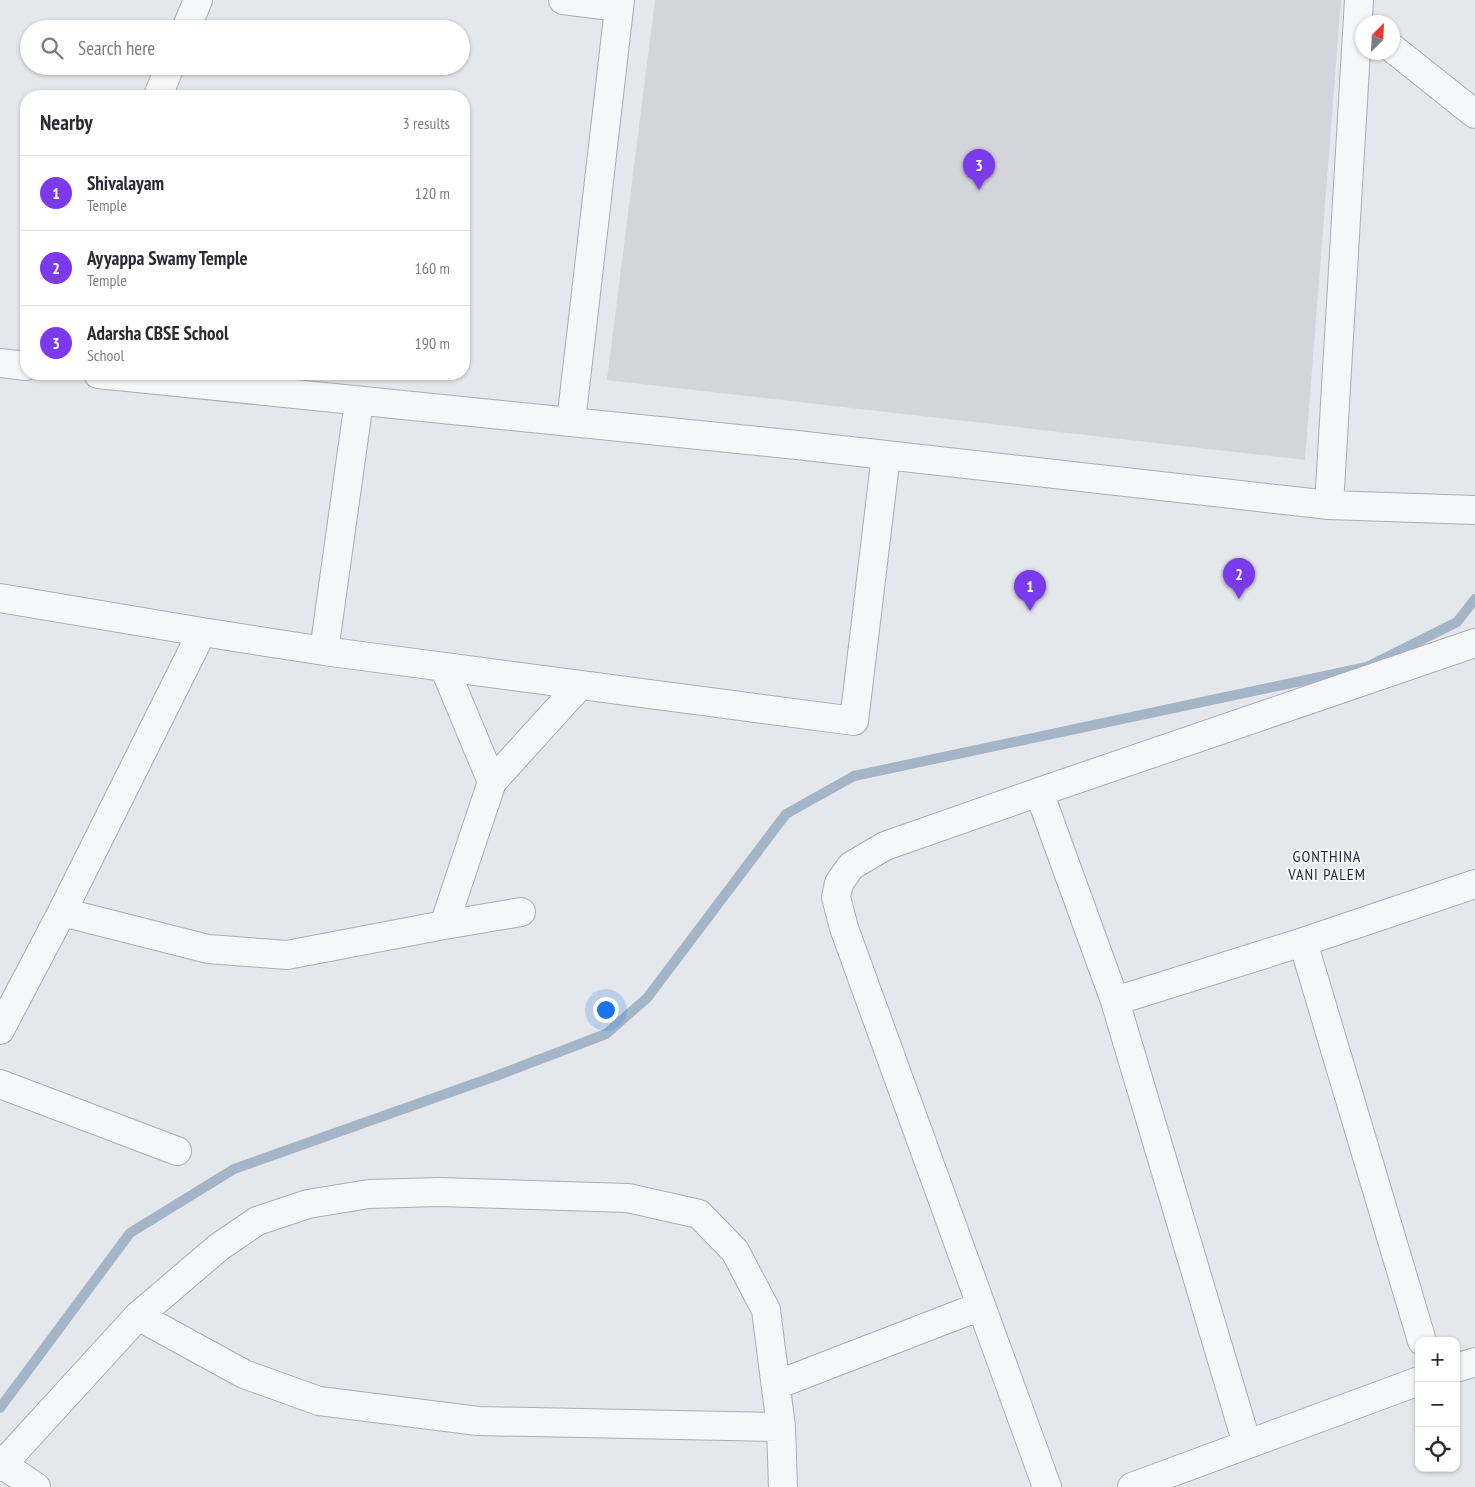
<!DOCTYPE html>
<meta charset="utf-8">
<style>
body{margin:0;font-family:"PT Sans Narrow",sans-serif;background:#f2f2f3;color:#2b2b33}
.controls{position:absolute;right:15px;bottom:15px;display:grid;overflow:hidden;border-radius:10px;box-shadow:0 1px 4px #0004}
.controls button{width:45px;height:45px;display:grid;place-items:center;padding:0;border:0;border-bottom:1px solid #e1e1e2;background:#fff;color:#2b2b33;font:25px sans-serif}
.compass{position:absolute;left:1355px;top:15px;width:45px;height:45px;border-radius:50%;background:#fff;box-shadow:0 1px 4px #0004;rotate:24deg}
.you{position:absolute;left:605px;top:1009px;width:18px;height:18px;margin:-12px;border:4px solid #fff;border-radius:50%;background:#1a73e8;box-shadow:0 0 0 8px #1a73e833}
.badge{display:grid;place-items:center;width:32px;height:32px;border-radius:50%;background:#7c3aed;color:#fff;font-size:16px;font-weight:700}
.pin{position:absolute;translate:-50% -41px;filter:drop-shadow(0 1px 2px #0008)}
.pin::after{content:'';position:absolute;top:26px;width:18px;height:15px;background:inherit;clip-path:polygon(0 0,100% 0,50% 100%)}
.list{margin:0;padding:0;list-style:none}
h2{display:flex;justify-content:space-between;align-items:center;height:65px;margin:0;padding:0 20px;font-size:21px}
h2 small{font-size:16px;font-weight:400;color:#7c7c81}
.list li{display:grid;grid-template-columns:32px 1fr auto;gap:15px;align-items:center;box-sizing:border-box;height:75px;padding:0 20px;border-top:1px solid #e1e1e2}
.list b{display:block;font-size:19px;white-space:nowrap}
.list p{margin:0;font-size:16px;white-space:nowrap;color:#7c7c81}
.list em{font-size:16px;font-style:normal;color:#7c7c81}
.icon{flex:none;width:28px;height:28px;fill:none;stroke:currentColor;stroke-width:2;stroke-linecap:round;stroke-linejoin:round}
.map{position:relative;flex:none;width:1475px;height:1487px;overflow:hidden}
.search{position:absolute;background:#fff;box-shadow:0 1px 4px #0004;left:20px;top:20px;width:450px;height:55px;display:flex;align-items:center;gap:12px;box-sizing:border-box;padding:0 18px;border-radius:28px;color:#7c7c81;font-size:19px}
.panel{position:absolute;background:#fff;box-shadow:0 1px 4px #0004;left:20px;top:90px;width:450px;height:290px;border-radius:20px}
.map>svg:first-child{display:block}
.built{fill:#d2d6dc}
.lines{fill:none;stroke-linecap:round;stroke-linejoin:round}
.stream{stroke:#a3b5c7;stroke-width:10}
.minor-casing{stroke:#a9aeb5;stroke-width:30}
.minor{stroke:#f6f7f9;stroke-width:28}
.labels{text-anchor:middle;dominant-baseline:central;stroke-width:4;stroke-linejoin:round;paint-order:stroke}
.neighbourhood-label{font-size:16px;letter-spacing:1px;fill:#1f2633;stroke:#f4f6f8}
</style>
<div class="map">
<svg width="1475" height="1487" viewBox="0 0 1475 1487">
<rect width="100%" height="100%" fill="#e4e7eb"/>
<!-- built -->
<path class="built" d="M 655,0 L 1341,0 L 1305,460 L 607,380 Z"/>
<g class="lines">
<!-- stream -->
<path class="stream" d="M 0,1408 L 130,1233 L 234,1169 L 496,1076 L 606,1034 L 647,998 L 786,814 L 854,776 L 1367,667 L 1457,622 L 1475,599"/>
<!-- minor casing -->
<g class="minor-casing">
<path id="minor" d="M 563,0 L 619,7
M 186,29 L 198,0
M 1392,48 L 1475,114
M 158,96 L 170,66
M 0,363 L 26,366
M 98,374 L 797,445 L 1329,505 L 1359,0
M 571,422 L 620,0
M 1329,505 L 1475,510
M 0,598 L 202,632 L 324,651 L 854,721 L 886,455
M 324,651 L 359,401
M 444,667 L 492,782
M 1039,792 L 1115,1001 L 1303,942 L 1422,1341
M 62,912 L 208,949 L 287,955 L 444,925 L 521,912
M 444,925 L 492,782 L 580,685
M 1303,942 L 1475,884
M 1115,1001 L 1247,1444
M 0,1030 L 62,912 L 202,632
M 0,1084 L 177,1151
M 138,1316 L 244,1374 L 319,1401 L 478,1421 L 781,1427
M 1456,1368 L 1475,1362
M 776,1385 L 981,1306
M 3,1465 L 36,1487
M 0,1467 L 138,1316 L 219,1247 L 257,1221 L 308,1204 L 369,1194 L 439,1192 L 628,1198 L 699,1214 L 735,1251 L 766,1310 L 781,1427 L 783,1487
M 1047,1487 L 844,928 L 836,897 L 839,883 L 851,866 L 885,846 L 1039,792 L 1475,643
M 1132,1487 L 1419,1381"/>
</g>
<!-- minor -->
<use href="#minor" class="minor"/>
</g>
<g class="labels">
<!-- neighbourhood labels -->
<g class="neighbourhood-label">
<text x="1327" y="856">GONTHINA<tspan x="1327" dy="18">VANI PALEM</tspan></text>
</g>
</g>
</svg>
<div class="controls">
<button>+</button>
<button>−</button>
<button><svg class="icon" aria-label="locate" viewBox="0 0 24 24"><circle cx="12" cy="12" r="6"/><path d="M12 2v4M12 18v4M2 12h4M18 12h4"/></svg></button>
</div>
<svg class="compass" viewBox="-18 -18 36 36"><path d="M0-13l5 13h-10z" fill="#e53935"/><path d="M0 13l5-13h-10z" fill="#7c7c81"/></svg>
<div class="you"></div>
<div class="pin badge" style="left:1030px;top:611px">1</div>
<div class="pin badge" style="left:1239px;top:599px">2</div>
<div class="pin badge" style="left:979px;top:190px">3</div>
<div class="search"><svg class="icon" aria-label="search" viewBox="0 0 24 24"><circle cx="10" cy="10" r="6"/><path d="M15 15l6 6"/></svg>Search here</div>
<section class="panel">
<h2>Nearby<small>3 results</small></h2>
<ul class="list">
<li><span class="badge">1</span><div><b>Shivalayam</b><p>Temple</p></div><em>120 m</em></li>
<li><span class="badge">2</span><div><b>Ayyappa Swamy Temple</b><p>Temple</p></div><em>160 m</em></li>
<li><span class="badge">3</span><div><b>Adarsha CBSE School</b><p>School</p></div><em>190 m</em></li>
</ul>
</section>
</div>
